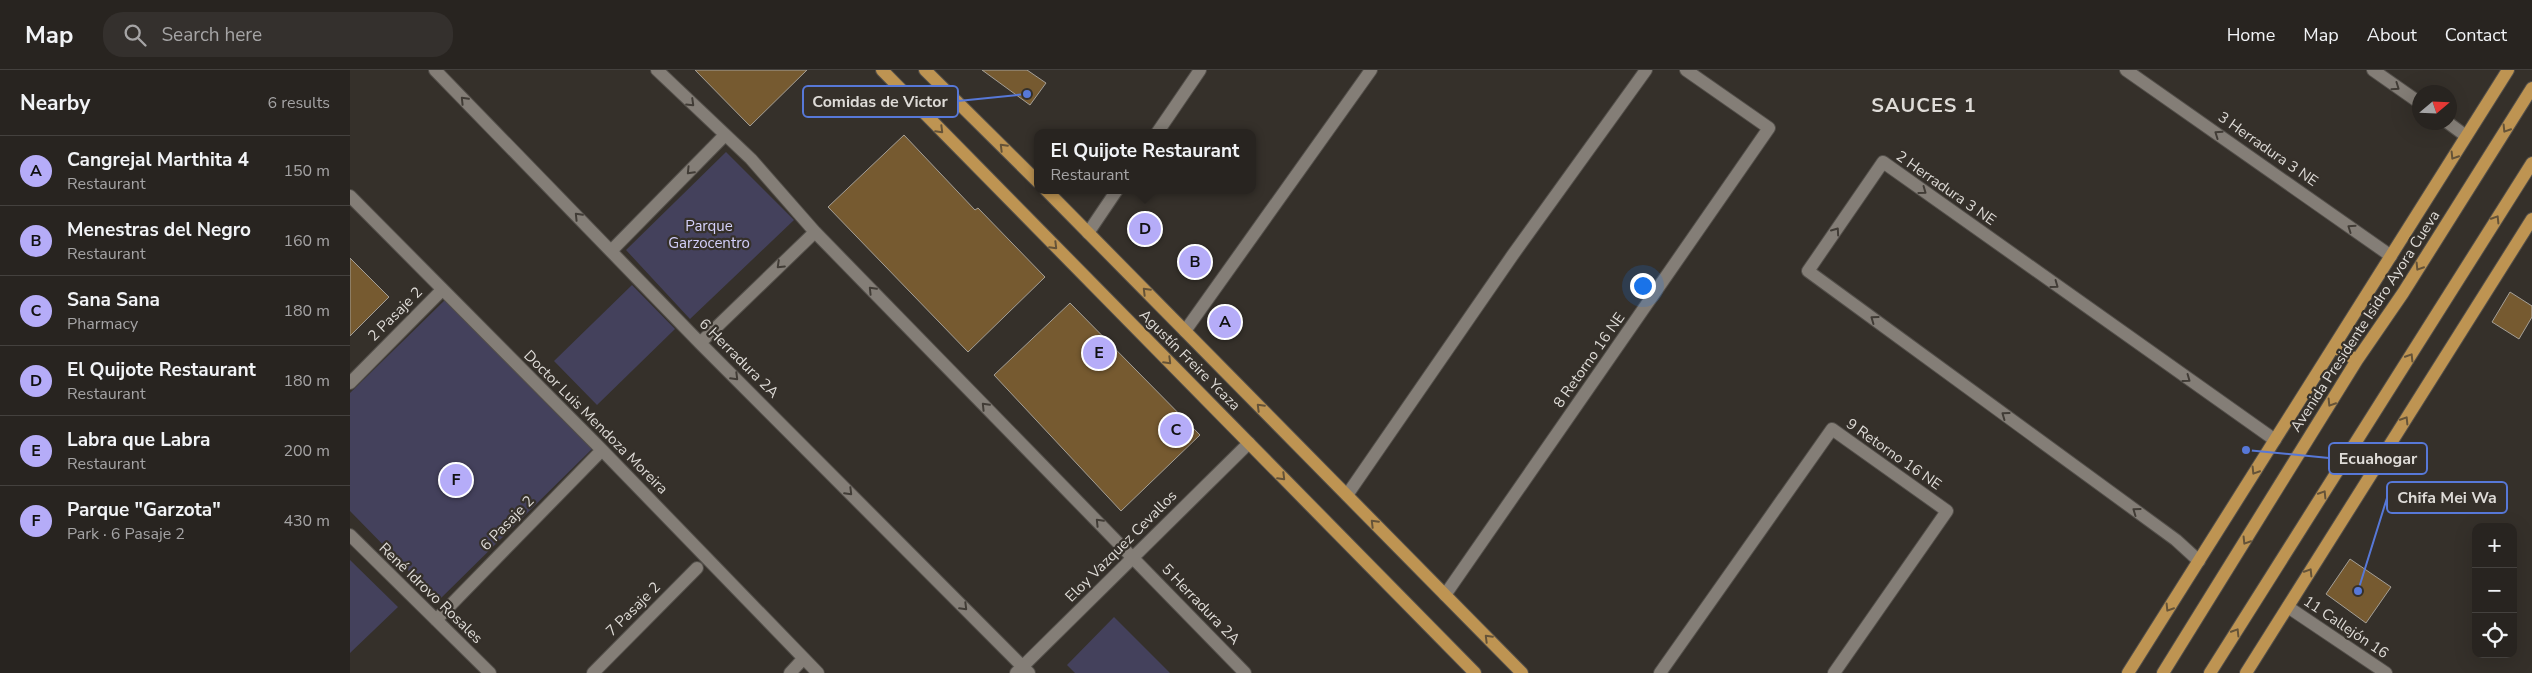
<!DOCTYPE html>
<meta charset="utf-8">
<style>
body{margin:0;font-family:"Nunito Sans",sans-serif;background:#34302d;color:#f1f3f6}
.controls{position:absolute;right:15px;bottom:15px;display:grid;overflow:hidden;border-radius:10px;box-shadow:0 5px 20px #0002}
.controls button{width:45px;height:45px;display:grid;place-items:center;padding:0;border:0;border-bottom:1px solid #44413e;background:#282420;color:#f1f3f6;font:25px sans-serif}
.compass{position:absolute;left:2062px;top:15px;width:45px;height:45px;border-radius:50%;background:#282420;box-shadow:0 5px 20px #0002;rotate:71deg}
.you{position:absolute;left:1292px;top:215px;width:18px;height:18px;margin:-12px;border:4px solid #fff;border-radius:50%;background:#1a73e8;box-shadow:0 0 0 8px #1a73e833}
.badge{display:grid;place-items:center;width:32px;height:32px;border-radius:50%;background:#b5acf8;color:#111;font-size:16px;font-weight:700}
.pin{position:absolute;translate:-50% -50%;border:2px solid #fff;box-shadow:0 1px 5px #0006}
.popup{position:absolute;left:684px;top:59px;width:222px;height:65px;box-sizing:border-box;display:grid;place-content:center;border-radius:10px;background:#282420;filter:drop-shadow(0 1px 4px #0005);font-size:16px;white-space:nowrap;color:#a5a4a5}
.popup b{font-size:19px;color:#f1f3f6}
.popup::after{content:'';position:absolute;left:50%;top:100%;margin-left:-10px;border:10px solid transparent;border-top-color:#282420}
.list{margin:0;padding:0;list-style:none}
h2{display:flex;justify-content:space-between;align-items:center;height:65px;margin:0;padding:0 20px;font-size:21px}
h2 small{font-size:16px;font-weight:400;color:#a5a4a5}
.list li{display:grid;grid-template-columns:32px 1fr auto;gap:15px;align-items:center;box-sizing:border-box;height:70px;padding:0 20px;border-top:1px solid #44413e}
.list b{display:block;font-size:19px;white-space:nowrap}
.list p{margin:0;font-size:16px;white-space:nowrap;color:#a5a4a5}
.list em{font-size:16px;font-style:normal;color:#a5a4a5}
.icon{flex:none;width:28px;height:28px;fill:none;stroke:currentColor;stroke-width:2;stroke-linecap:round;stroke-linejoin:round}
.map{position:relative;flex:none;width:2182px;height:603px;overflow:hidden}
header{display:flex;align-items:center;gap:30px;box-sizing:border-box;height:70px;padding:0 25px;background:#282420;border-bottom:1px solid #44413e}
header strong{font-size:24px}
nav{display:flex;gap:28px;margin-inline-start:auto;font-size:18px}
.search{width:350px;height:45px;background:#34302d;display:flex;align-items:center;gap:12px;box-sizing:border-box;padding:0 18px;border-radius:20px;color:#a5a4a5;font-size:19px}
main{display:flex}
aside{flex:1;background:#282420}
.map>svg:first-child{display:block}
.green{fill:#44415c}
.building{fill:#765a30;stroke:#a49f97}
.lines{fill:none;stroke-linecap:round;stroke-linejoin:round}
.minor-casing{stroke:#534f4a;stroke-width:14}
.major-casing{stroke:#534f4a;stroke-width:14}
.minor{stroke:#847e77;stroke-width:12}
.major{stroke:#be9452;stroke-width:12}
.oneway{stroke:#413c36}
.oneway2{stroke:#655338}
.labels{text-anchor:middle;dominant-baseline:central;stroke-width:4.5;stroke-linejoin:round;paint-order:stroke}
.street-label{font-size:15px;fill:#dedbd7;stroke:#35302a}
.park-label{font-size:15px;fill:#d5d1fc;stroke:#35302a}
.district-label{font-size:20px;font-weight:bold;letter-spacing:1px;fill:#dedbd7;stroke:#35302a}
.leader{fill:none;stroke:#5778d8;stroke-width:2}
.callout-dot{fill:#5778d8;stroke:#35302a;stroke-width:2}
.callout{fill:#35302a;stroke:#5778d8;stroke-width:2}
.callout-label{font-size:16px;text-anchor:middle;font-weight:bold;fill:#dedbd7}
</style>
<header>
<strong>Map</strong>
<div class="search"><svg class="icon" aria-label="search" viewBox="0 0 24 24"><circle cx="10" cy="10" r="6"/><path d="M15 15l6 6"/></svg>Search here</div>
<nav><a>Home</a><a>Map</a><a>About</a><a>Contact</a></nav>
</header>
<main>
<aside>
<h2>Nearby<small>6 results</small></h2>
<ul class="list">
<li><span class="badge">A</span><div><b>Cangrejal Marthita 4</b><p>Restaurant</p></div><em>150 m</em></li>
<li><span class="badge">B</span><div><b>Menestras del Negro</b><p>Restaurant</p></div><em>160 m</em></li>
<li><span class="badge">C</span><div><b>Sana Sana</b><p>Pharmacy</p></div><em>180 m</em></li>
<li><span class="badge">D</span><div><b>El Quijote Restaurant</b><p>Restaurant</p></div><em>180 m</em></li>
<li><span class="badge">E</span><div><b>Labra que Labra</b><p>Restaurant</p></div><em>200 m</em></li>
<li><span class="badge">F</span><div><b>Parque &quot;Garzota&quot;</b><p>Park · 6 Pasaje 2</p></div><em>430 m</em></li>
</ul>
</aside>
<div class="map">
<svg width="2182" height="603" viewBox="0 0 2182 603">
<rect width="100%" height="100%" fill="#35302a"/>
<!-- green -->
<path class="green" d="M 376,82 L 444,150 L 340,249 L 276,180 Z
M 282,215 L 325,259 L 247,335 L 204,291 Z
M 97,228 L 243,378 L 88,531 L 0,441 L 0,323 Z
M 0,490 L 48,537 L 0,583 Z
M 764,547 L 820,603 L 725,603 L 717,595 Z"/>
<!-- building -->
<path class="building" d="M 345,0 L 457,0 L 400,56 Z
M 632,0 L 677,0 L 696,13 L 680,35 Z
M 554,65 L 625,140 L 628,138 L 695,207 L 618,282 L 478,137 Z
M 0,188 L 39,227 L 0,266 Z
M 2160,222 L 2182,236 L 2182,247 L 2169,269 L 2142,252 Z
M 720,233 L 850,365 L 771,441 L 644,305 Z
M 2000,489 L 2041,517 L 2016,553 L 1976,524 Z"/>
<g class="lines">
<!-- minor casing -->
<g class="minor-casing">
<path id="minor" d="M 85,0 L 350,273 L 679,603
M 307,0 L 401,89 L 465,162 L 895,603
M 1776,0 L 2041,186
M 2023,0 L 2070,33
M 2097,52 L 2116,66
M 807,63 L 850,0
M 0,126 L 252,380 L 468,603
M 738,163 L 767,120
M 262,180 L 374,66
M 835,261 L 1021,0
M 350,273 L 465,162
M 0,313 L 92,220
M 997,425 L 1162,186 L 1296,0
M 0,465 L 140,603
M 1849,491 L 1826,470 L 1458,201 L 1533,92 L 1925,370
M 1095,525 L 1419,58 L 1336,0
M 1938,537 L 2036,603
M 86,550 L 252,380
M 243,603 L 347,498
M 440,603 L 453,589
M 666,603 L 899,373
M 1310,603 L 1482,359 L 1597,441 L 1484,603"/>
</g>
<!-- major casing -->
<g class="major-casing">
<path id="major" d="M 532,0 L 1125,603
M 575,0 L 688,112
M 696,120 L 1172,603
M 1984,277 L 2007,290
M 1778,603 L 2158,0
M 1813,603 L 2007,290 L 2053,223 L 2182,18
M 1860,603 L 2182,93
M 1896,603 L 2182,149"/>
</g>
<!-- minor -->
<use href="#minor" class="minor"/>
<!-- major -->
<use href="#major" class="major"/>
</g>
<!-- one-way arrows -->
<defs><path id="oneway-chevron" d="M-2-3.5L2.5 0L-2 3.5" fill="none" stroke-width="1.6" stroke-linecap="round" stroke-linejoin="round" transform="scale(1.25)"/></defs>
<g class="oneway">
<use href="#oneway-chevron" transform="translate(2046 17) rotate(35)"/>
<use href="#oneway-chevron" transform="translate(114 30) rotate(-134)"/>
<use href="#oneway-chevron" transform="translate(341 33) rotate(44)"/>
<use href="#oneway-chevron" transform="translate(1868 64) rotate(-145)"/>
<use href="#oneway-chevron" transform="translate(340 101) rotate(134)"/>
<use href="#oneway-chevron" transform="translate(1573 121) rotate(36)"/>
<use href="#oneway-chevron" transform="translate(228 146) rotate(-134)"/>
<use href="#oneway-chevron" transform="translate(2001 158) rotate(-145)"/>
<use href="#oneway-chevron" transform="translate(1486 161) rotate(-55)"/>
<use href="#oneway-chevron" transform="translate(430 195) rotate(136)"/>
<use href="#oneway-chevron" transform="translate(1705 215) rotate(36)"/>
<use href="#oneway-chevron" transform="translate(522 220) rotate(-134)"/>
<use href="#oneway-chevron" transform="translate(1524 249) rotate(-144)"/>
<use href="#oneway-chevron" transform="translate(385 307) rotate(45)"/>
<use href="#oneway-chevron" transform="translate(1837 309) rotate(36)"/>
<use href="#oneway-chevron" transform="translate(635 336) rotate(-134)"/>
<use href="#oneway-chevron" transform="translate(1655 345) rotate(-144)"/>
<use href="#oneway-chevron" transform="translate(499 422) rotate(45)"/>
<use href="#oneway-chevron" transform="translate(1786 441) rotate(-144)"/>
<use href="#oneway-chevron" transform="translate(749 452) rotate(-134)"/>
<use href="#oneway-chevron" transform="translate(614 537) rotate(45)"/>
</g>
<g class="oneway2">
<use href="#oneway-chevron" transform="translate(2156 59) rotate(122)"/>
<use href="#oneway-chevron" transform="translate(590 60) rotate(45)"/>
<use href="#oneway-chevron" transform="translate(653 77) rotate(-135)"/>
<use href="#oneway-chevron" transform="translate(2104 86) rotate(122)"/>
<use href="#oneway-chevron" transform="translate(2146 149) rotate(-58)"/>
<use href="#oneway-chevron" transform="translate(704 176) rotate(45)"/>
<use href="#oneway-chevron" transform="translate(2069 197) rotate(122)"/>
<use href="#oneway-chevron" transform="translate(796 221) rotate(-135)"/>
<use href="#oneway-chevron" transform="translate(2060 287) rotate(-58)"/>
<use href="#oneway-chevron" transform="translate(818 291) rotate(45)"/>
<use href="#oneway-chevron" transform="translate(1981 333) rotate(122)"/>
<use href="#oneway-chevron" transform="translate(910 337) rotate(-135)"/>
<use href="#oneway-chevron" transform="translate(2055 350) rotate(-58)"/>
<use href="#oneway-chevron" transform="translate(1905 401) rotate(122)"/>
<use href="#oneway-chevron" transform="translate(932 407) rotate(45)"/>
<use href="#oneway-chevron" transform="translate(1973 424) rotate(-58)"/>
<use href="#oneway-chevron" transform="translate(1024 453) rotate(-135)"/>
<use href="#oneway-chevron" transform="translate(1896 471) rotate(122)"/>
<use href="#oneway-chevron" transform="translate(1959 502) rotate(-58)"/>
<use href="#oneway-chevron" transform="translate(1819 538) rotate(122)"/>
<use href="#oneway-chevron" transform="translate(1886 562) rotate(-58)"/>
<use href="#oneway-chevron" transform="translate(1138 568) rotate(-135)"/>
</g>
<g class="labels">
<!-- street labels -->
<g class="street-label">
<text transform="translate(1918 79) rotate(35)">3 Herradura 3 NE</text>
<text transform="translate(1596 118) rotate(35)">2 Herradura 3 NE</text>
<text transform="translate(45 244) rotate(-45)">2 Pasaje 2</text>
<text transform="translate(2015 251) rotate(-57)">Avenida Presidente Isidro Ayora Cueva</text>
<text transform="translate(389 288) rotate(45)">6 Herradura 2A</text>
<text transform="translate(840 290) rotate(45)">Agustín Freire Ycaza</text>
<text transform="translate(1239 290) rotate(-55)">8 Retorno 16 NE</text>
<text transform="translate(246 352) rotate(45)">Doctor Luis Mendoza Moreira</text>
<text transform="translate(1544 384) rotate(35)">9 Retorno 16 NE</text>
<text transform="translate(157 453) rotate(-46)">6 Pasaje 2</text>
<text transform="translate(771 476) rotate(-45)">Eloy Vazquez Cevallos</text>
<text transform="translate(81 523) rotate(44)">René Idrovo Rosales</text>
<text transform="translate(851 534) rotate(46)">5 Herradura 2A</text>
<text transform="translate(283 539) rotate(-45)">7 Pasaje 2</text>
<text transform="translate(1996 557) rotate(34)">11 Callejón 16</text>
</g>
<!-- park labels -->
<g class="park-label">
<text x="359" y="156">Parque<tspan x="359" dy="17">Garzocentro</tspan></text>
</g>
<!-- district labels -->
<g class="district-label">
<text x="1574" y="35">SAUCES 1</text>
</g>
</g>
<!-- callouts -->
<path class="leader" d="M677 24L608 31M1896 380L1979 388M2008 521L2037 428"/>
<g class="callout-dot">
<circle cx="677" cy="24" r="5"/>
<circle cx="1896" cy="380" r="5"/>
<circle cx="2008" cy="521" r="5"/>
</g>
<g class="callout">
<rect x="453" y="16" width="155" height="31" rx="5"/>
<rect x="1979" y="373" width="98" height="31" rx="5"/>
<rect x="2037" y="412" width="120" height="31" rx="5"/>
</g>
<g class="callout-label">
<text x="530" y="37">Comidas de Victor</text>
<text x="2028" y="394">Ecuahogar</text>
<text x="2097" y="433">Chifa Mei Wa</text>
</g>
</svg>
<div class="controls">
<button>+</button>
<button>−</button>
<button><svg class="icon" aria-label="locate" viewBox="0 0 24 24"><circle cx="12" cy="12" r="6"/><path d="M12 2v4M12 18v4M2 12h4M18 12h4"/></svg></button>
</div>
<svg class="compass" viewBox="-18 -18 36 36"><path d="M0-13l5 13h-10z" fill="#e53935"/><path d="M0 13l5-13h-10z" fill="#a5a4a5"/></svg>
<div class="you"></div>
<div class="pin badge" style="left:875px;top:252px">A</div>
<div class="pin badge" style="left:845px;top:192px">B</div>
<div class="pin badge" style="left:826px;top:360px">C</div>
<div class="pin badge" style="left:795px;top:159px">D</div>
<div class="popup"><b>El Quijote Restaurant</b>Restaurant</div>
<div class="pin badge" style="left:749px;top:283px">E</div>
<div class="pin badge" style="left:106px;top:410px">F</div>
</div>
</main>
